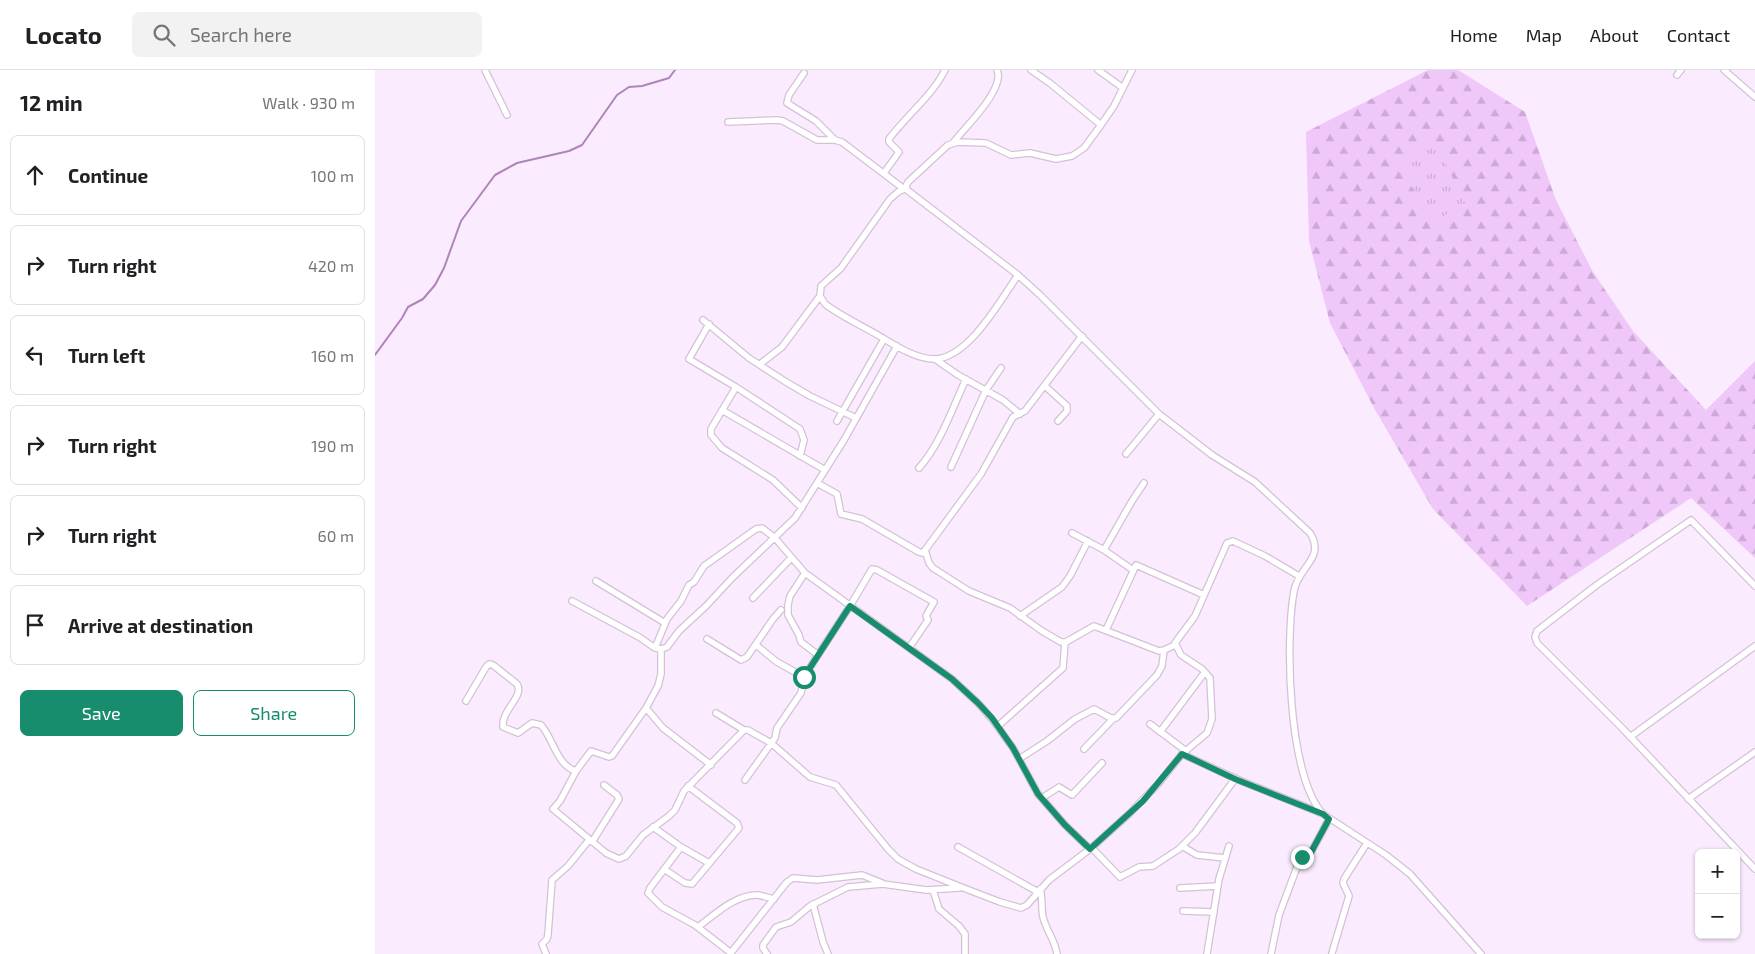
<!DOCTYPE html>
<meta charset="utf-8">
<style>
body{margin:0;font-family:"Exo 2",sans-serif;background:#f2f2f2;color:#202124}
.controls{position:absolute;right:15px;bottom:15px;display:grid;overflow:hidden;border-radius:8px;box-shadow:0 1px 4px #0004}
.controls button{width:45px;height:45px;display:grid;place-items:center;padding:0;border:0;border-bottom:1px solid #e0e0e0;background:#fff;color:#202124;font:25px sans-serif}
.stop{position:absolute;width:15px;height:15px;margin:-11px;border:4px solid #188d6e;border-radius:50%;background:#fff}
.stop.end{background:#188d6e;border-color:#fff;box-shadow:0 1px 5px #0008}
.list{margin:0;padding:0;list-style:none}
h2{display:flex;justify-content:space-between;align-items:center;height:65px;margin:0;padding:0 20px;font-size:21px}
h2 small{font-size:16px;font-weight:400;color:#757577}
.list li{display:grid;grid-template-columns:32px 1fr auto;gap:15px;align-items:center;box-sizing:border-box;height:80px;margin:0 10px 10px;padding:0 10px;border:1px solid #e0e0e0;border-radius:8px}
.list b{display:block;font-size:19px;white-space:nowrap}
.list em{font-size:16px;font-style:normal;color:#757577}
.actions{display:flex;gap:10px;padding:15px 20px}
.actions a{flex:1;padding:11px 0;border:1px solid #188d6e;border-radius:8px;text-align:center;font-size:18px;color:#188d6e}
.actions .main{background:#188d6e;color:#fff}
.icon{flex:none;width:28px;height:28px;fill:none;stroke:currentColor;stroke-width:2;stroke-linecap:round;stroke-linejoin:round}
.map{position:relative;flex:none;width:1380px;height:884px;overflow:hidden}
header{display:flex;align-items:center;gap:30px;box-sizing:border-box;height:70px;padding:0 25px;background:#fff;border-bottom:1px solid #e0e0e0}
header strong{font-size:24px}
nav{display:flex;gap:28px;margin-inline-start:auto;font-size:18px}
.search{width:350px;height:45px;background:#f2f2f2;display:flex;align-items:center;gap:12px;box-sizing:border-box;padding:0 18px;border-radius:8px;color:#757577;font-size:19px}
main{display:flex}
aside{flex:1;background:#fff}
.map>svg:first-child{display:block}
.forest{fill:url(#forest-firs)}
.park{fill:url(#park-tufts)}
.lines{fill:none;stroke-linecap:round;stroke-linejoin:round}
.stream{stroke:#af84b9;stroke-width:2}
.minor-casing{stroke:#d4c1d8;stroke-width:8}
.minor{stroke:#fff;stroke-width:5.5}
.route{stroke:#188d6e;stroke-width:6}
</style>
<header>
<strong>Locato</strong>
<div class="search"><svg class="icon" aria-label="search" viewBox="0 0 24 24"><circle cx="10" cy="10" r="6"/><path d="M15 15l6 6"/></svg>Search here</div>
<nav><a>Home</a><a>Map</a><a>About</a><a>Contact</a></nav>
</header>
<main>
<aside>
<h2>12 min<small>Walk · 930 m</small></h2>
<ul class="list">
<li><svg class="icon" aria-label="ahead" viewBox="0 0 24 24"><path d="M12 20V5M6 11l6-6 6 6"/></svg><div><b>Continue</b></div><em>100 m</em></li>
<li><svg class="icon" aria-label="right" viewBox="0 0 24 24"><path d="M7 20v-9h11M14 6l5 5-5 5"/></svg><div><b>Turn right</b></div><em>420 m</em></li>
<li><svg class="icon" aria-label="left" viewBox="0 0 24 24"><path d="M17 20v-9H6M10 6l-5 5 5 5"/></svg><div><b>Turn left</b></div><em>160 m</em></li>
<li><svg class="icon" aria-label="right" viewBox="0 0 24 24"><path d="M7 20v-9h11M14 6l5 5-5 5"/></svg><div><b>Turn right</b></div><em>190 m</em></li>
<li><svg class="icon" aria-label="right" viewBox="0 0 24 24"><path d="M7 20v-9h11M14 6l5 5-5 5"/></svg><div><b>Turn right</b></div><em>60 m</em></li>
<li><svg class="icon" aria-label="arrive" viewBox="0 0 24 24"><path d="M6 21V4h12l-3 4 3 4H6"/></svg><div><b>Arrive at destination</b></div></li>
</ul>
<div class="actions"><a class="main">Save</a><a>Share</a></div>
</aside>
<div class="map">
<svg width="1380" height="884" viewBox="0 0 1380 884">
<defs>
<pattern id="forest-firs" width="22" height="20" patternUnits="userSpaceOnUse" patternTransform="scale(1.25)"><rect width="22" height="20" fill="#efc7f9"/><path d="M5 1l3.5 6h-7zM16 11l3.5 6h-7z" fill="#ccaad5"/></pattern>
<pattern id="park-tufts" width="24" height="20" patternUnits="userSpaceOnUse" patternTransform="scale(1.25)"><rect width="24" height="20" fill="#efc7f9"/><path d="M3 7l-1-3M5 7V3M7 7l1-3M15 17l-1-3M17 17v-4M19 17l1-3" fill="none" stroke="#ccaad5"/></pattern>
</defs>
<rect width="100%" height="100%" fill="#faebfe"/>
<!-- forest -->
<path class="forest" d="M 1053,0 L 1083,0 L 1150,42 L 1181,130 L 1218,202 L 1258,261 L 1331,340 L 1380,291 L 1380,488 L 1316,428 L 1152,536 L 1058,439 L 999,338 L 955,253 L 934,171 L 931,62 Z"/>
<!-- park -->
<path class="park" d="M 1059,70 L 1091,135 L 1054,153 L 1022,86 Z"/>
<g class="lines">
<!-- stream -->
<path class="stream" d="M 0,285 L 27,248 L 33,237 L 48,229 L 60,215 L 69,198 L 86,151 L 120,105 L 142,93 L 194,81 L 207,75 L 242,25 L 254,17 L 267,16 L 294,8 L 300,0"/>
<!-- minor casing -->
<g class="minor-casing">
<path id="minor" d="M 110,0 L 132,45
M 656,0 L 676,14 L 726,55
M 723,0 L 748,18
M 757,0 L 739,36 L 726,55 L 709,78 L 697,86 L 681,89 L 655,83 L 636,85 L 611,73 L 583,72 L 573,75 L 533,112 L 531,116 L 532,120 L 643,205 L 665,225 L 784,344 L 837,385 L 880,412 L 935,463 C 951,488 923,497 919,521 C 910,570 913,706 948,744 L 1011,785 L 1035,804 L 1106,884
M 1349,0 L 1380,27
M 429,3 L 414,25 L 412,33 L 441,51 L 460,70
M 1302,5 L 1306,0
M 353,52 L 402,50 L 408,51 L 442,70 L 460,70 L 467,72 L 529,119
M 578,73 C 589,58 631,19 622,0
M 509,103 L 524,82 L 514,72 L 514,69 C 532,45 557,26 570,0
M 531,118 L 523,122 L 515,129 L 466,198 L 446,216 L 445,226 L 450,234 C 467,247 488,256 506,267 C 521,276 541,289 559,289 C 593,289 625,231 643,205
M 328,250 L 374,288 L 411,312 L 435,326 L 481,348
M 334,254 L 314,289 L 361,317 L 425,359 L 429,370 L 425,386
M 560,289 L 583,305 L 628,330 L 645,344
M 385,294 L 407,277 L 445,226
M 670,316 L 692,336 L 692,341 L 683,351
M 361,317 L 336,359 L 336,365 L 347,378 L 398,410 L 427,438
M 347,340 L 450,400
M 462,351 L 509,269
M 751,384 L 784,344
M 576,397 L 611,320 L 626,298
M 544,398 C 566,373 577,339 591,309
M 442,413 L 462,424 L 466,444 L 487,449 L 544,482 L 548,483 L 606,404 L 638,347 L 650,341 L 707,266
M 697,463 L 729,480 L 758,500
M 550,480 L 554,493 L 558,498 L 594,521 L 635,538 L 667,561 L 686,572 L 691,572 L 719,556 L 784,581 L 789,580 L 800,575
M 729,480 L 757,431 L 769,413
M 430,503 L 415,526 L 413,535 L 413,545 L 424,565 L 426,572 L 443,585
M 221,511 L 290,553
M 1380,516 L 1316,450 L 1223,514 L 1162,561 L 1160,567 L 1162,573 L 1249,660 L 1380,799
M 378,528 L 416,488
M 197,531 L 264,567 L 280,578 L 286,579 L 292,577 L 304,561 L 331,536 L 358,507 L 420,448 L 469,370 L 522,276
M 645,546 L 687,517 L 695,506 L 713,471
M 731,560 L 761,495 L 829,525
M 332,569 L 366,590 L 372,587 L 398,549 L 406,540
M 381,575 L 402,592 L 429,607
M 280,578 L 292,549 L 306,531 L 314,515 L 319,512 L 329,496 L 381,459 L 387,458 L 400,468 L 430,503 L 577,609 L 603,633 L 617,649 L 638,678 L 663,724 L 690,755 L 715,779
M 91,631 L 111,597 L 114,594 L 118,595 L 142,614 C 150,626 126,640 128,657 L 143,663 L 157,653 L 166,655 C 178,668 182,696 201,701 L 216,681 L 234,687 L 237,686 L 271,638 L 283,616 L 286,604 L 286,579
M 271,638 L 288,658 L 336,695
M 341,643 L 369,660 L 373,660 L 396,673 L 435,707 L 461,715 L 513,779 L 523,789 L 541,799 L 586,817 L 625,832 L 646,838 L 652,835 L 674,810 L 715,779 L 754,744 L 783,714 L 807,684 L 832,663 L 837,649 L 835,608 L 827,599 L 806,585 L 800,573 L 820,546 L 852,473 L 858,471 L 890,486 L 924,506
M 775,654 L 811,681
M 623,656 L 688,598 L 690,572
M 785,662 L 830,602
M 1255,667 L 1380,576
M 709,679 L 738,649
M 807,684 L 866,711 L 946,743
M 644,689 L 672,671 L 700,649 L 719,639 L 736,648 L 741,648 L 782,605 L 787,596 L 789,580
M 201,701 L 185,731 L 178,739 L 231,783 L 244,789 L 251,786 L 268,765 L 294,746 L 300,740 L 309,721 L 369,660
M 370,710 L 400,668 L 402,658 L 426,623 L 430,605 L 475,536 L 497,499 L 502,500 L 559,532 L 551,546 L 553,550 L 534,578
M 667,728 L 684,717 L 697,725 L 727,693
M 1313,729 L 1380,682
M 278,757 L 306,777 L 334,793
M 217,772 L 244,729 L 242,725 L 229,715
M 807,776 L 822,785 L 850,788
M 306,777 L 275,818 L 273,823 L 287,837 L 320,855 L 356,883
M 583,777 L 663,822
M 716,777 L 745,807 L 764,797 L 778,796 L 804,779 L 820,763 L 860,709
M 289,799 L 310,813 L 317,814 L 364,758 L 362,753 L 313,716
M 805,818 L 843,816
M 665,819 C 668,829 666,838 668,847 C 671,860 680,870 682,884
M 558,820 L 564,839 L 584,856 L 590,864 L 590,884
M 438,834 L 448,872 L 453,884
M 808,841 L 839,842
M 323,857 C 339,845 361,824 383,825 C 388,826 394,828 399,829
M 957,883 L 974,826 L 968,813 L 969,809 L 992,773
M 171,884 L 167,874 L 172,869 L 173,864 L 177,810 L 193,796 L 214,770
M 355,884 L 412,812 L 418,808 L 442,810 L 487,805 L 507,813
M 392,884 L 388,878 L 388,875 L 401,857 L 416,852 L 435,836 L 473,817 L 508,814 L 551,820 L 584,818
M 832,884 L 844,809 L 854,776
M 896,884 L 904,845 L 925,789 L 934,786 L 954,749"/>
</g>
<!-- minor -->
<use href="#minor" class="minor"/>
</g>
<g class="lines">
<!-- route -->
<path class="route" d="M 429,607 L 475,536 L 577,609 L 603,633 L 617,648 L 638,678 L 663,724 L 690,755 L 715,779 L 768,731 L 807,684 L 860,709 L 948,744 L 954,749 L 934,786 L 927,787"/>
</g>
</svg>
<div class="controls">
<button>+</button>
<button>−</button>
</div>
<div class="stop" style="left:429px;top:607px"></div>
<div class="stop end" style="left:927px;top:787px"></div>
</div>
</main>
